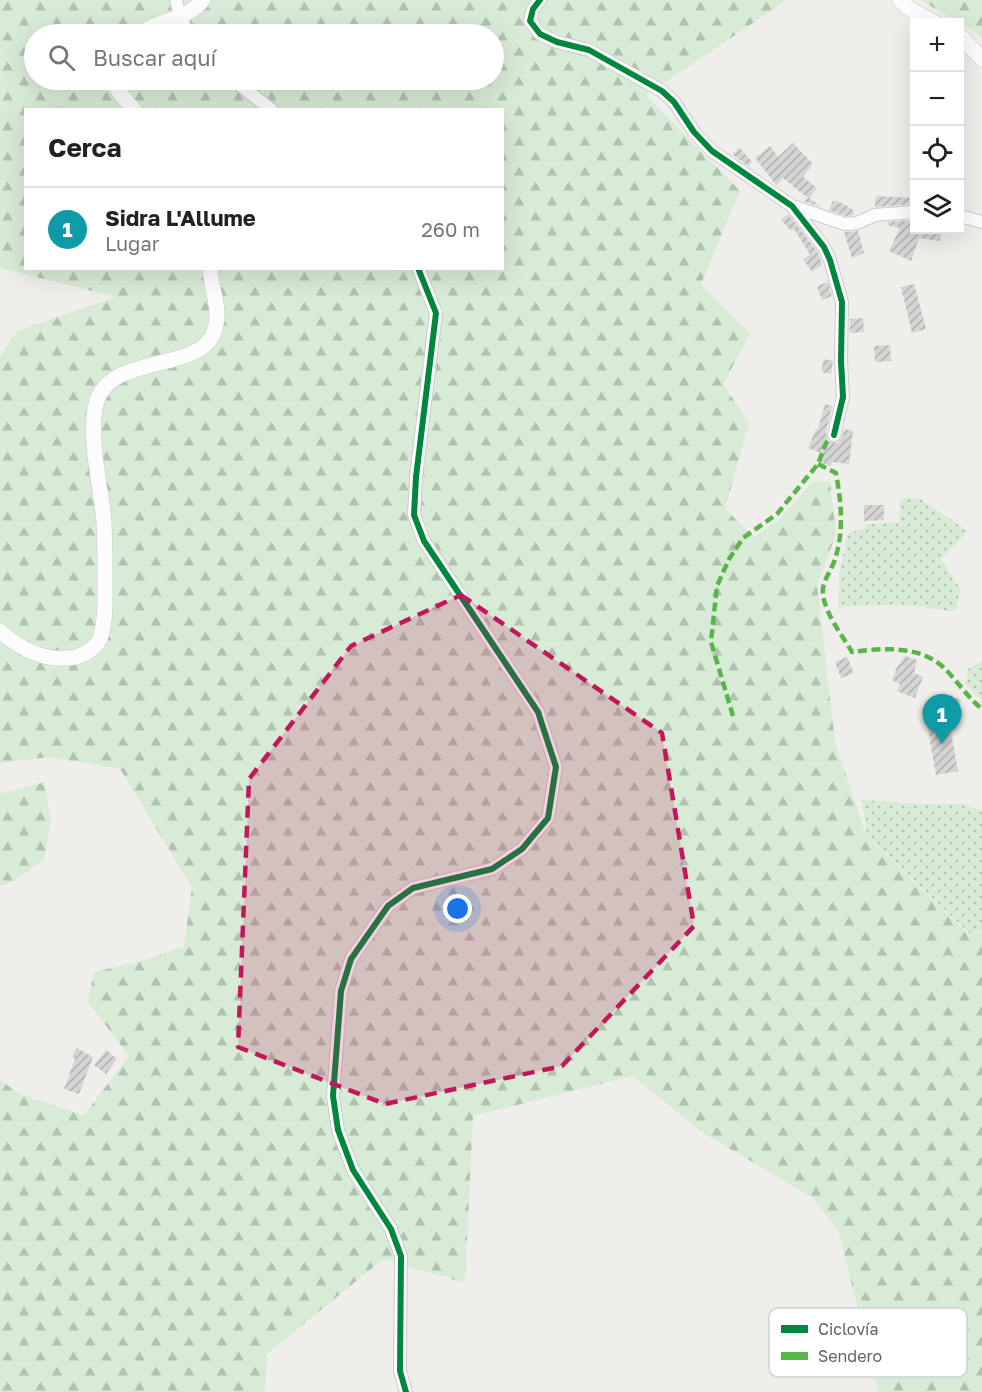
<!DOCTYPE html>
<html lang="es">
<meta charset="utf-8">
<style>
body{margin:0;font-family:"Golos Text",sans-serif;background:#f6f6f6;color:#222}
.controls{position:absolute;right:18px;top:18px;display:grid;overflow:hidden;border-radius:0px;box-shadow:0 6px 24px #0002}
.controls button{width:54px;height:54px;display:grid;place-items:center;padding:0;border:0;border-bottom:2px solid #e0e0e0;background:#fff;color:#222;font:30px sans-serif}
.you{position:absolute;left:458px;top:909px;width:21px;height:21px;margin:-15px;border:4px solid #fff;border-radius:50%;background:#1a73e8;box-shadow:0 0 0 9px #1a73e833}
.badge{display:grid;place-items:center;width:39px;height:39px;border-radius:50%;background:#919496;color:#fff;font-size:20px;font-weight:700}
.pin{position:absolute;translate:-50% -50px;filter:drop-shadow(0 2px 3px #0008)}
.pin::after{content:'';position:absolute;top:32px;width:21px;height:18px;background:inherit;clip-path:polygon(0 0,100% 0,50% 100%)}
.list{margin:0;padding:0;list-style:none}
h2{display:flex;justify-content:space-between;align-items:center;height:78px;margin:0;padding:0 24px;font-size:26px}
h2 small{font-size:20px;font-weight:400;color:#767676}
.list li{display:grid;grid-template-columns:39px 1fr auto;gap:18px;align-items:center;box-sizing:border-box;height:84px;padding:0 24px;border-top:2px solid #e0e0e0}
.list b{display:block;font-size:22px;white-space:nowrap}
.list p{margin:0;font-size:20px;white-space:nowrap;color:#767676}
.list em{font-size:20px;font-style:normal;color:#767676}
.icon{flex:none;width:33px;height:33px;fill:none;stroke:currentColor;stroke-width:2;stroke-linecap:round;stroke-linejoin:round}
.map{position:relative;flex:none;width:982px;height:1392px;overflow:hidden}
.search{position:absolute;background:#fff;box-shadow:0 6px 24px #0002;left:24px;top:24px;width:480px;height:66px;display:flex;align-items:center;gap:15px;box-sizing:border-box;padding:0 21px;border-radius:33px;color:#767676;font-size:22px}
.panel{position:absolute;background:#fff;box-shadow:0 6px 24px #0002;left:24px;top:108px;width:480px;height:162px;border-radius:0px}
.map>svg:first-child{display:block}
.grass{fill:url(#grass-dots)}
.forest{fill:url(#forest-firs);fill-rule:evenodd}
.building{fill:url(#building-hatch)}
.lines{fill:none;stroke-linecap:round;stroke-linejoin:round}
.minor-casing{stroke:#cbcccc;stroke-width:14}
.tertiary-casing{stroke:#cbcccc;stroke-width:16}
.minor{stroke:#fdfcfc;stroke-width:12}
.tertiary{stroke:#fdfcfc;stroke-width:15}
.quiet{stroke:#58b549;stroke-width:4.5;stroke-dasharray:9 4.5;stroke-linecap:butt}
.cycleway-casing{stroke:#fff;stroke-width:10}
.cycleway{stroke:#00873e;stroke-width:6}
.marked{fill:#c2185b;fill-opacity:0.2;stroke:#c2185b;stroke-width:4.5;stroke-dasharray:12 8;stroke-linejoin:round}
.key{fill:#fff;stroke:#cfd0d2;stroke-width:1.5}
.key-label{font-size:16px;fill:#5f6368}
</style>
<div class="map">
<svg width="982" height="1392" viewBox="0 0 982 1392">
<defs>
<pattern id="grass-dots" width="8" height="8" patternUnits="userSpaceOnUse" patternTransform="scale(1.5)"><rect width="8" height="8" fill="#d8ebd6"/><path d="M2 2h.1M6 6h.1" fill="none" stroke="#b2c2b1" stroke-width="1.8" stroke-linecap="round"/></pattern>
<pattern id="forest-firs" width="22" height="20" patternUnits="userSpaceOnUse" patternTransform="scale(1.5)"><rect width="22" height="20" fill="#d8ebd6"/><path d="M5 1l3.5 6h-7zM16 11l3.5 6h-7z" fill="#b2c2b1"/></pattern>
<pattern id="building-hatch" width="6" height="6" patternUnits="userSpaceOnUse" patternTransform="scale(1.5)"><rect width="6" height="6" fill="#d6d5d3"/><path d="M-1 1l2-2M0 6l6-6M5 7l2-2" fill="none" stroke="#b1b0af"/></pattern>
</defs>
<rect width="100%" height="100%" fill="#efeeea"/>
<!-- grass -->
<path class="grass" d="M 900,498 L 919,498 L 968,531 L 941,559 L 961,590 L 955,612 C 916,604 877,603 838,608 L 840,568 L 848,533 L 865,528 L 866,524 L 899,522 Z
M 982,661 L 982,700 L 965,684 L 968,669 Z
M 862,800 L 921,804 L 964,804 L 982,811 L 982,931 L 971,935 L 867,835 Z"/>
<!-- forest -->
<path class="forest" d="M 0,0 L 787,0 L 646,95 L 740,191 L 701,284 L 750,334 L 723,384 L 749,423 L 725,509 L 754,537 L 780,519 L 813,481 L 830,482 L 836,534 L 817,585 L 835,742 L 866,835 L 970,936 L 982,932 L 982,1392 L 879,1392 L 838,1230 L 812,1197 L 703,1133 L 633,1076 L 473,1116 L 465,1283 L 383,1259 L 267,1354 L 265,1392 L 0,1392 L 0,1080 L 20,1094 L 84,1115 L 129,1056 L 88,1002 L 94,972 L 145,960 L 184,946 L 192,887 L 120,769 L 49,757 L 0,763 L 0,357 L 17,331 L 116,297 L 0,268 ZM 34,34 L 494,34 L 494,80 L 34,80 ZM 26,110 L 502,110 L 502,268 L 26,268 Z
M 920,0 L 982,0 L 982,39 L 976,32 Z
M 44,782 L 51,820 L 44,860 L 14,881 L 0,886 L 0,794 Z"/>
<!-- building -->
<path class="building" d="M 793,143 L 813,164 L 803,177 L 817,188 L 809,198 L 821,207 L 803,201 L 808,198 L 783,178 L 776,185 L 755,158 L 770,146 L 778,157 Z
M 740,148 L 752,162 L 748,166 L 732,154 Z
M 876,196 L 915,198 L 915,204 L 875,207 Z
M 836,200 L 852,209 L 854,215 L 846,216 L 829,210 L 833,201 L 837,202 Z
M 788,214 L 817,251 L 822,263 L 823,264 L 812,272 L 803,259 L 810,255 L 809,253 L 794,229 L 791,231 L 781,220 Z
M 915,220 L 915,230 L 941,230 L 940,241 L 919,238 L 911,261 L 889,251 L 900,228 L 887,225 L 888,222 Z
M 858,231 L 864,253 L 852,258 L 844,232 Z
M 828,282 L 832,296 L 822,300 L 817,286 Z
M 914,284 L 926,329 L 912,333 L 901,287 Z
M 863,318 L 864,332 L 850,333 L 850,319 Z
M 890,345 L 891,361 L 875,362 L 874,346 Z
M 824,359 L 833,361 L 831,374 L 821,372 Z
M 825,404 L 832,406 L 826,433 L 828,441 L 837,443 L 842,437 L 844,429 L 853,431 L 849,464 L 832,462 L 830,466 L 820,462 L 824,454 L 808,448 L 816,429 L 818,429 Z
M 864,505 L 884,505 L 884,520 L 864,521 Z
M 905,656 L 917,660 L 914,673 L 923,677 L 915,698 L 897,691 L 900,684 L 892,680 L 897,667 Z
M 847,657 L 854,673 L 841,678 L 835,662 Z
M 949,695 L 961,700 L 956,712 L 946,710 Z
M 948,714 L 958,771 L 936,775 L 926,718 Z
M 77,1048 L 93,1057 L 79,1094 L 64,1089 L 75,1059 L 72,1057 Z
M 106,1050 L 117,1059 L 106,1074 L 94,1065 Z"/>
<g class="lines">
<!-- minor casing -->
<g class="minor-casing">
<path id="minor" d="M 176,0 L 180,17 L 189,34
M 540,0 L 533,9 L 530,21 L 540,34 L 557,42 L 589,50 L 662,91 L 674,102 L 694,132 L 712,151 L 792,206 L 824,247 L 830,260 L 842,302 L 841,361 L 843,397 L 834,435
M 233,80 L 272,110
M 792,206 L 845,224 L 857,223 L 875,215 L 914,212
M 960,216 L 982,222
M 406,1392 L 400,1371 L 401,1256 L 391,1229 L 353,1170 L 338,1130 L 333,1096 L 341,991 L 351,959 L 388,906 L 413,888 L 492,869 L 522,849 L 548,818 L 556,767 L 538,712 L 424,541 L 414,515 L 416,477 L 436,313 L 418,268"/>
</g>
<!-- tertiary casing -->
<g class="tertiary-casing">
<path id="tertiary" d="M 900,0 L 908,8 L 934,22
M 138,34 C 158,20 187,20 203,0
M 960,36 L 982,59
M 113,80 L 119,92 L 134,110
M 0,631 C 18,647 40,660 65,658 C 78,658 88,654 97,644 C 106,632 105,601 105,586 C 105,565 105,543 104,522 C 101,486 88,439 96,404 C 109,352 199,374 214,332 C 222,311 211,289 210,268"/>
</g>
<!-- minor -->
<use href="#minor" class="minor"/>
<!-- tertiary -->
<use href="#tertiary" class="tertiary"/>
<!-- quiet -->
<path class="quiet" d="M 818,464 L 836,473 C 841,501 844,529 836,556 C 833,569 821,581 823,595 C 826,615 842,635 852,652 C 882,648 919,645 943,667 C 957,680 967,697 982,709
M 733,716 L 711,642 L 717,586 L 729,559 L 743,538 L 777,514 L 818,464 L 826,443 L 834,435"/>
<!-- cycleway casing -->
<g class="cycleway-casing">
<path id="cycleway" d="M 540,0 L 533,9 L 530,21 L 540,34 L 557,42 L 589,50 L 662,91 L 674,102 L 694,132 L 712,151 L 792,206 L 824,247 L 830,260 L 842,302 L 841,361 L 843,397 L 834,435
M 406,1392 L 400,1371 L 401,1256 L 391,1229 L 353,1170 L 338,1130 L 333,1096 L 341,991 L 351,959 L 388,906 L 413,888 L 492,869 L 522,849 L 548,818 L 556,767 L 538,712 L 424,541 L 414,515 L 416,477 L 436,313 L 418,268"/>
</g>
<!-- cycleway -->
<use href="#cycleway" class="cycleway"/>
</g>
<!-- marked area -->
<path class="marked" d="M 461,595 L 662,733 L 694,926 L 562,1066 L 385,1104 L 238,1047 L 249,779 L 351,646 Z"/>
<!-- legend -->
<rect x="769" y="1308" width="198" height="69" rx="9" class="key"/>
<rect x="781" y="1325" width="27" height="8" fill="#00873e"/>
<rect x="781" y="1352" width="27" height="8" fill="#58b549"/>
<g class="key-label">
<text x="818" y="1335">Ciclovía</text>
<text x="818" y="1362">Sendero</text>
</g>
</svg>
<div class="controls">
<button>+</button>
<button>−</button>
<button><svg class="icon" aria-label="locate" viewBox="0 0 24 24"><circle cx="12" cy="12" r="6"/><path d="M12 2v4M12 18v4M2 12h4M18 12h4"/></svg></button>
<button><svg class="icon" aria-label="layers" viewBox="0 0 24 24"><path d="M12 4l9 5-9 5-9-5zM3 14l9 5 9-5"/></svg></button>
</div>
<div class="you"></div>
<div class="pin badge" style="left:942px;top:744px;background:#0f9aa8">1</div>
<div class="search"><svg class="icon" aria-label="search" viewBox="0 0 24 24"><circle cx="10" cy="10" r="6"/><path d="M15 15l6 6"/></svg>Buscar aquí</div>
<section class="panel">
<h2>Cerca<small></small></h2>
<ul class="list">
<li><span class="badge" style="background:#0f9aa8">1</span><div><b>Sidra L'Allume</b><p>Lugar</p></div><em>260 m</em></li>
</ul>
</section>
</div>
